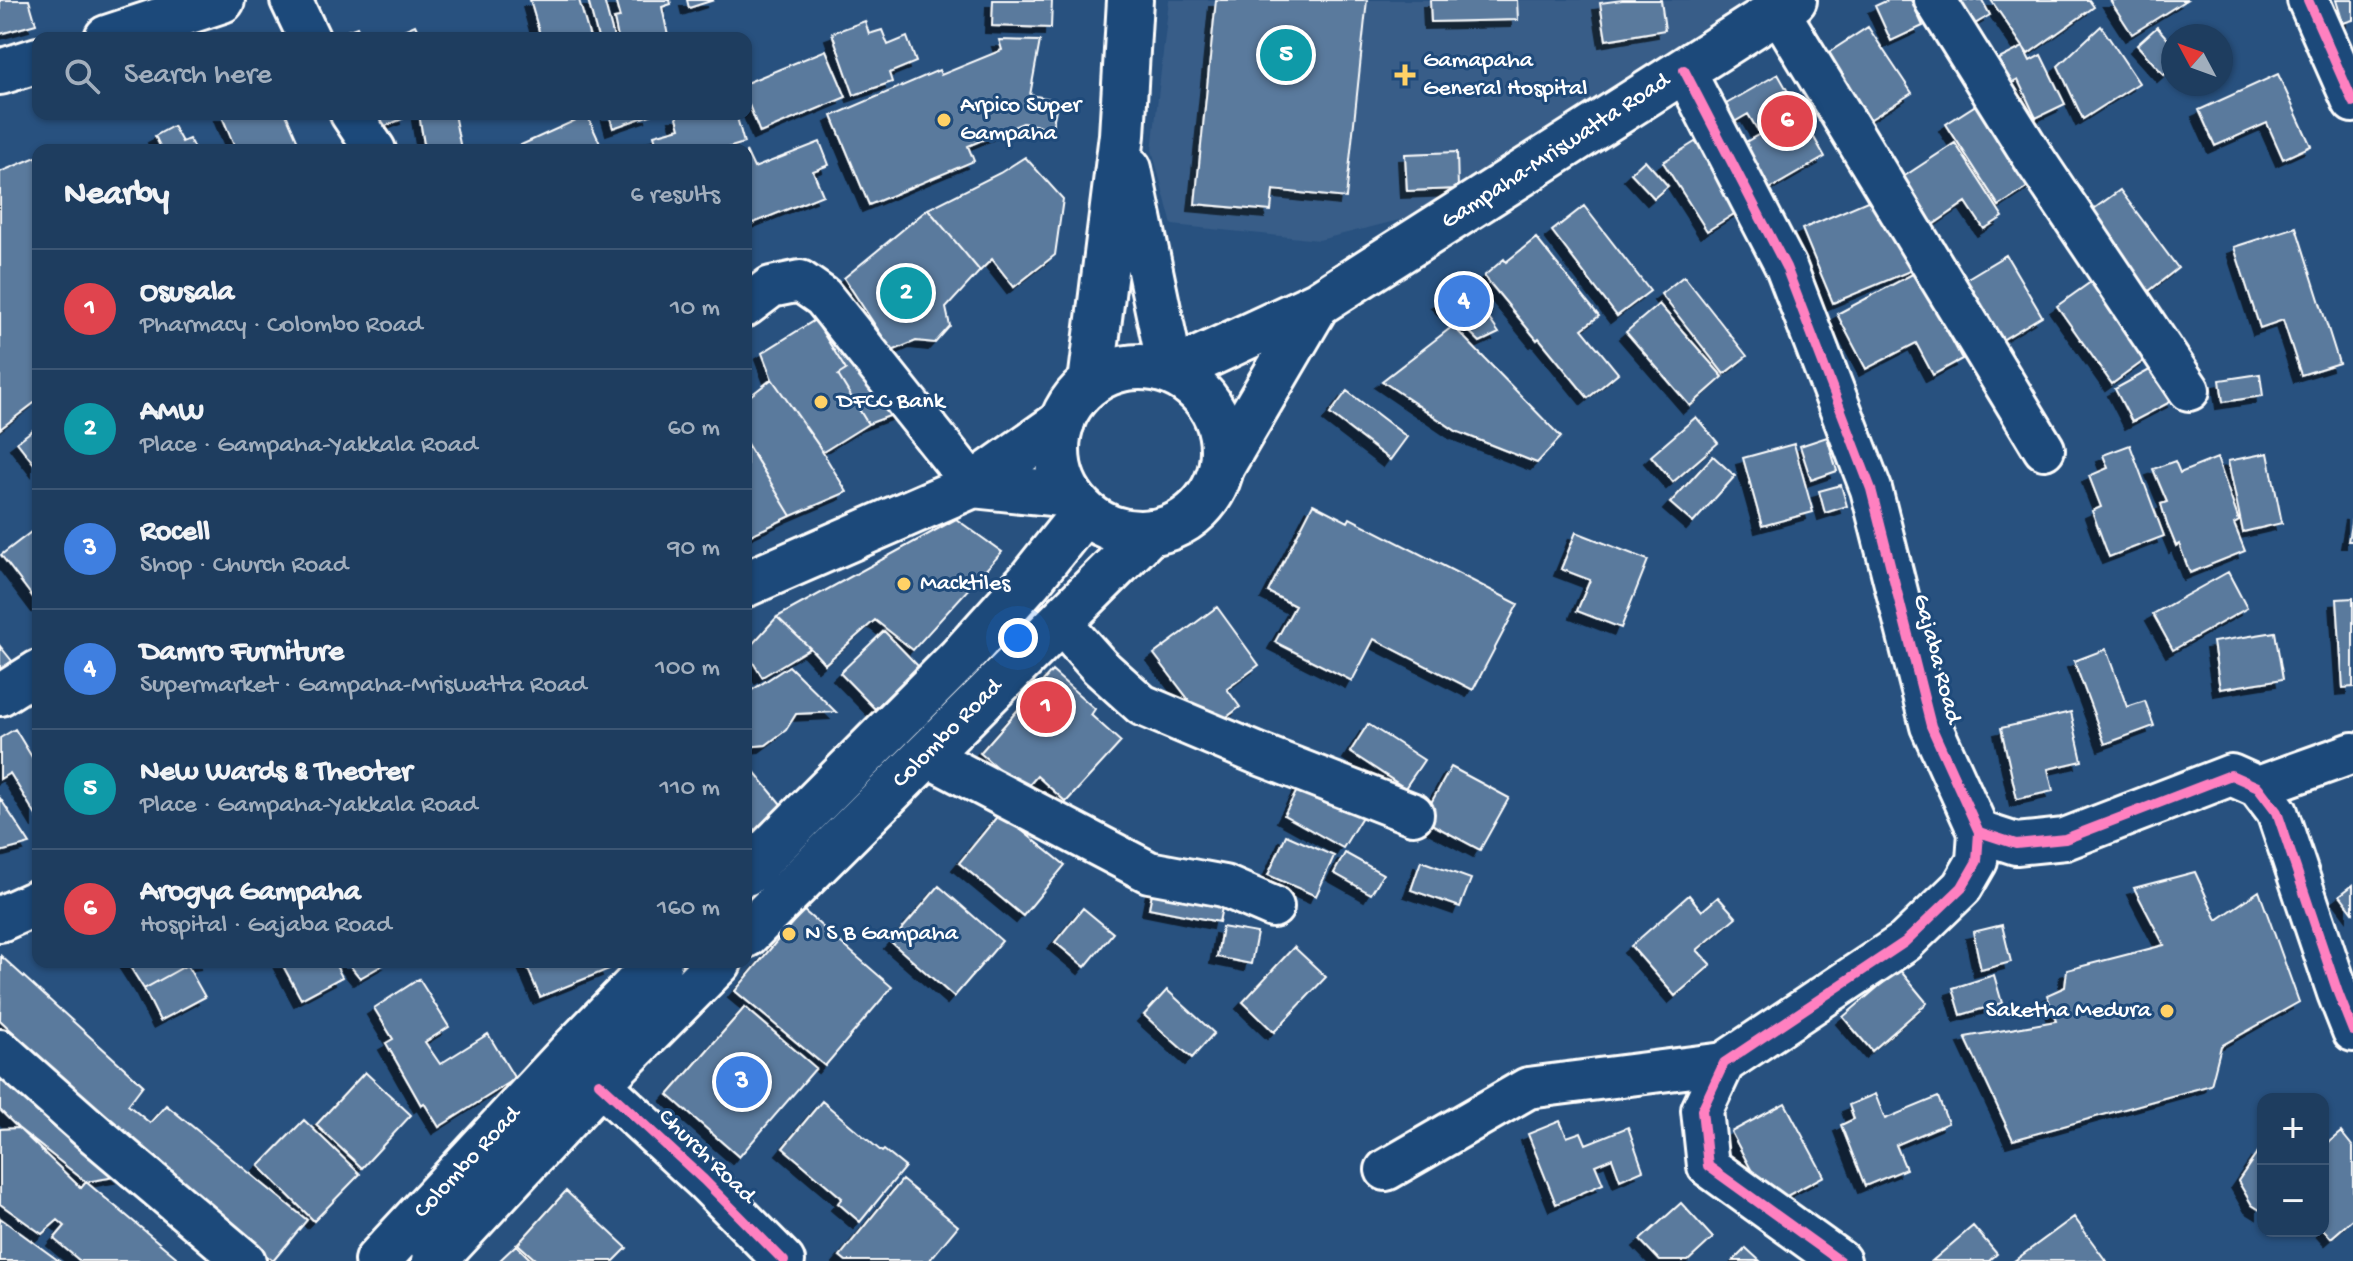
<!DOCTYPE html>
<meta charset="utf-8">
<style>
body{margin:0;font-family:"Gochi Hand",sans-serif;background:#264465;color:#f1f3f6}
.controls{position:absolute;right:24px;bottom:24px;display:grid;overflow:hidden;border-radius:16px;box-shadow:0 2px 6px #0004}
.controls button{width:72px;height:72px;display:grid;place-items:center;padding:0;border:0;border-bottom:2px solid #3c5674;background:#1e3d5f;color:#f1f3f6;font:40px sans-serif}
.compass{position:absolute;left:2161px;top:24px;width:72px;height:72px;border-radius:50%;background:#1e3d5f;box-shadow:0 2px 6px #0004;rotate:311deg}
.you{position:absolute;left:1018px;top:638px;width:28px;height:28px;margin:-20px;border:6px solid #fff;border-radius:50%;background:#1a73e8;box-shadow:0 0 0 12px #1a73e833}
.badge{display:grid;place-items:center;width:52px;height:52px;border-radius:50%;background:#8bbbb9;color:#fff;font-size:26px;font-weight:700}
.pin{position:absolute;translate:-50% -50%;border:4px solid #fff;box-shadow:0 2px 8px #0006}
.list{margin:0;padding:0;list-style:none}
h2{display:flex;justify-content:space-between;align-items:center;height:104px;margin:0;padding:0 32px;font-size:34px}
h2 small{font-size:26px;font-weight:400;color:#a1aebd}
.list li{display:grid;grid-template-columns:52px 1fr auto;gap:24px;align-items:center;box-sizing:border-box;height:120px;padding:0 32px;border-top:2px solid #3c5674}
.list b{display:block;font-size:30px;white-space:nowrap}
.list p{margin:0;font-size:26px;white-space:nowrap;color:#a1aebd}
.list em{font-size:26px;font-style:normal;color:#a1aebd}
.icon{flex:none;width:44px;height:44px;fill:none;stroke:currentColor;stroke-width:2;stroke-linecap:round;stroke-linejoin:round}
.map{position:relative;flex:none;width:2353px;height:1261px;overflow:hidden}
.search{position:absolute;background:#1e3d5f;box-shadow:0 2px 6px #0004;left:32px;top:32px;width:720px;height:88px;display:flex;align-items:center;gap:20px;box-sizing:border-box;padding:0 28px;border-radius:16px;color:#a1aebd;font-size:30px}
.panel{position:absolute;background:#1e3d5f;box-shadow:0 2px 6px #0004;left:32px;top:144px;width:720px;height:824px;border-radius:16px}
.map>svg:first-child{display:block}
.built{fill:#375d88}
.building{fill:#5a7a9d;stroke:#fff;stroke-width:2;filter:url(#shadow)}
.lines{fill:none;stroke-linecap:round;stroke-linejoin:round}
.minor-casing{stroke:#fff;stroke-width:46}
.major-casing{stroke:#fff;stroke-width:50}
.highway-casing{stroke:#fff;stroke-width:50}
.minor{stroke:#1f4a7a;stroke-width:40}
.major{stroke:#1f4a7a;stroke-width:44}
.highway{stroke:#1f4a7a;stroke-width:44}
.cycleway-casing{stroke:#1f4a7a;stroke-width:15}
.cycleway{stroke:#ff80c0;stroke-width:10}
.poi-dot{fill:#ffd166;stroke:#1f4a7a;stroke-width:3}
.labels{text-anchor:middle;dominant-baseline:central;stroke-width:6;stroke-linejoin:round;paint-order:stroke}
.poi-label{font-size:24px;fill:#fff;stroke:#1f4a7a;text-anchor:start}
.street-label{font-size:24px;fill:#fff;stroke:#1f4a7a}
</style>
<div class="map">
<svg width="2353" height="1261" viewBox="0 0 2353 1261">
<defs>
<filter id="shadow"><feDropShadow dx="-7" dy="7" stdDeviation="0" flood-color="#0009"/></filter>
</defs>
<rect width="100%" height="100%" fill="#28517f"/>
<filter id="ink" filterUnits="userSpaceOnUse"><feTurbulence type="fractalNoise" baseFrequency=".0125" numOctaves="2"/><feDisplacementMap in="SourceGraphic" scale="16" xChannelSelector="R" yChannelSelector="G"/><feConvolveMatrix kernelMatrix="1 2 1 2 8 2 1 2 1" color-interpolation-filters="sRGB"/></filter>
<g filter="url(#ink)">
<!-- built -->
<path class="built" d="M 1169,0 L 1765,0 L 1440,210 L 1319,240 L 1172,225 L 1152,150 Z"/>
<!-- building -->
<path class="building" d="M 0,0 L 29,0 L 36,24 L 0,34 Z
M 530,0 L 579,0 L 590,38 L 541,38 Z
M 588,0 L 604,0 L 614,38 L 598,38 Z
M 615,0 L 670,0 L 671,4 L 662,7 L 668,36 L 660,38 L 618,38 L 614,19 L 620,18 Z
M 687,0 L 714,0 L 689,8 Z
M 993,0 L 1052,0 L 1051,28 L 992,26 Z
M 1216,0 L 1367,0 L 1346,198 L 1273,190 L 1271,211 L 1195,204 Z
M 1430,0 L 1517,0 L 1518,20 L 1431,22 Z
M 1622,0 L 1661,0 L 1665,30 L 1606,40 L 1600,3 Z
M 1888,0 L 1911,0 L 1923,26 L 1891,41 L 1875,6 Z
M 1939,0 L 1982,0 L 1990,15 L 1958,34 Z
M 1991,0 L 2089,0 L 2094,7 L 2028,54 Z
M 2110,0 L 2186,0 L 2132,34 Z
M 2336,0 L 2353,0 L 2353,20 L 2343,23 Z
M 865,21 L 869,34 L 882,30 L 888,45 L 907,37 L 916,62 L 889,73 L 892,82 L 854,95 L 832,33 Z
M 415,25 L 421,38 L 393,38 L 392,35 Z
M 2101,26 L 2139,83 L 2083,119 L 2058,66 Z
M 357,27 L 362,38 L 328,38 Z
M 1868,27 L 1912,93 L 1860,126 L 1817,60 Z
M 2157,27 L 2173,45 L 2173,67 L 2164,75 L 2137,45 Z
M 999,40 L 1040,41 L 1030,95 L 1058,100 L 1052,128 L 1023,123 L 968,146 L 974,161 L 869,205 L 832,116 L 939,70 L 941,75 L 1002,50 Z
M 2023,47 L 2030,61 L 2041,55 L 2065,104 L 2036,118 L 2018,80 L 1997,91 L 1985,66 Z
M 826,50 L 846,97 L 760,133 L 746,97 L 746,83 Z
M 1778,74 L 1825,157 L 1761,194 L 1735,148 L 1760,134 L 1748,114 L 1724,128 L 1714,111 Z
M 2278,74 L 2311,146 L 2283,159 L 2267,123 L 2215,146 L 2199,110 Z
M 1982,101 L 2034,183 L 1999,206 L 1946,124 Z
M 221,114 L 286,114 L 299,144 L 284,150 L 236,150 Z
M 370,114 L 406,114 L 407,117 L 376,130 Z
M 419,114 L 454,114 L 461,149 L 425,150 Z
M 609,114 L 653,114 L 613,128 Z
M 676,114 L 736,114 L 744,143 L 721,150 L 658,150 L 654,135 L 680,128 Z
M 587,115 L 603,150 L 510,150 Z
M 173,126 L 182,142 L 189,139 L 195,150 L 162,150 L 155,136 Z
M 1706,135 L 1750,204 L 1707,231 L 1663,162 Z
M 820,142 L 829,165 L 813,171 L 823,195 L 746,226 L 746,151 L 754,168 Z
M 1955,143 L 2003,217 L 1984,229 L 1966,202 L 1931,226 L 1900,179 Z
M 1457,152 L 1458,189 L 1407,191 L 1405,154 Z
M 36,157 L 38,162 L 38,400 L 0,429 L 0,172 Z
M 1025,157 L 1063,199 L 1055,255 L 1014,287 L 992,259 L 980,271 L 928,209 L 1000,173 Z
M 1645,160 L 1668,186 L 1654,198 L 1631,173 Z
M 2120,190 L 2178,268 L 2144,295 L 2084,216 Z
M 1886,193 L 1917,268 L 1833,303 L 1802,229 Z
M 1584,206 L 1650,291 L 1617,316 L 1552,231 Z
M 928,209 L 980,271 L 946,308 L 950,326 L 935,343 L 916,341 L 892,351 L 844,278 Z
M 2296,227 L 2339,363 L 2301,375 L 2283,320 L 2260,328 L 2234,247 Z
M 1536,238 L 1599,316 L 1582,329 L 1618,373 L 1588,398 L 1539,338 L 1537,340 L 1484,276 L 1504,259 L 1506,262 Z
M 2006,255 L 2042,316 L 2002,340 L 1966,279 Z
M 1920,270 L 1950,327 L 1946,329 L 1962,359 L 1933,375 L 1916,343 L 1866,369 L 1837,314 Z
M 1684,276 L 1747,356 L 1724,374 L 1661,294 Z
M 2095,279 L 2149,357 L 2112,384 L 2057,306 Z
M 1464,283 L 1499,333 L 1480,342 L 1438,301 Z
M 1659,304 L 1723,377 L 1690,406 L 1626,332 Z
M 837,314 L 900,412 L 868,424 L 838,375 L 846,370 L 815,320 Z
M 815,320 L 846,370 L 838,375 L 868,424 L 823,452 L 772,379 L 762,353 Z
M 1453,326 L 1561,437 L 1537,463 L 1456,431 L 1382,381 Z
M 2157,366 L 2174,400 L 2132,422 L 2115,389 Z
M 2260,374 L 2263,396 L 2223,402 L 2220,380 Z
M 772,379 L 817,443 L 847,492 L 791,516 L 746,442 L 746,399 Z
M 1347,391 L 1407,437 L 1390,460 L 1330,414 Z
M 1696,417 L 1718,443 L 1673,482 L 1651,456 Z
M 38,426 L 38,469 L 17,442 Z
M 1827,437 L 1837,471 L 1811,480 L 1800,446 Z
M 747,444 L 791,516 L 751,535 L 746,525 Z
M 1794,444 L 1813,512 L 1762,526 L 1743,458 Z
M 2130,445 L 2164,536 L 2109,557 L 2092,511 L 2101,507 L 2089,476 L 2108,468 L 2103,455 Z
M 2268,453 L 2282,523 L 2243,532 L 2228,461 Z
M 1713,456 L 1735,476 L 1693,523 L 1670,503 Z
M 2217,458 L 2239,521 L 2234,524 L 2245,551 L 2190,573 L 2179,544 L 2176,546 L 2167,524 L 2161,504 L 2167,502 L 2153,469 L 2175,461 L 2180,473 Z
M 1841,485 L 1847,506 L 1825,513 L 1819,491 Z
M 1313,504 L 1348,522 L 1350,518 L 1518,604 L 1473,690 L 1374,639 L 1352,681 L 1275,642 L 1295,606 L 1268,592 Z
M 2353,513 L 2353,541 L 2348,541 Z
M 956,519 L 1002,552 L 913,650 L 875,620 L 825,664 L 810,648 L 777,617 Z
M 35,529 L 38,533 L 38,604 L 1,555 Z
M 1576,532 L 1648,560 L 1621,628 L 1577,611 L 1590,580 L 1561,569 Z
M 2228,572 L 2247,608 L 2173,650 L 2153,614 Z
M 2353,598 L 2353,687 L 2343,688 L 2337,599 Z
M 1217,607 L 1259,665 L 1227,689 L 1240,707 L 1211,729 L 1154,654 Z
M 777,617 L 810,648 L 762,677 L 746,651 Z
M 884,631 L 919,667 L 875,709 L 840,673 Z
M 2275,632 L 2283,679 L 2220,689 L 2213,642 Z
M 0,646 L 12,661 L 0,670 Z
M 2106,649 L 2127,707 L 2145,701 L 2154,726 L 2105,744 L 2074,661 Z
M 789,666 L 836,712 L 796,714 L 786,730 L 766,745 L 746,747 L 746,694 Z
M 1052,671 L 1095,709 L 1091,715 L 1121,742 L 1066,802 L 1037,776 L 1024,791 L 980,753 Z
M 2071,712 L 2082,761 L 2048,769 L 2053,791 L 2017,799 L 2001,728 Z
M 1368,724 L 1424,760 L 1405,788 L 1350,752 Z
M 15,729 L 38,767 L 38,819 L 10,773 L 0,779 L 0,738 Z
M 748,764 L 785,809 L 746,843 L 746,766 Z
M 1451,767 L 1509,798 L 1480,850 L 1422,819 Z
M 1302,781 L 1363,815 L 1343,848 L 1284,815 Z
M 0,798 L 30,844 L 0,852 Z
M 1000,813 L 1065,865 L 1023,916 L 959,863 Z
M 1286,835 L 1334,856 L 1316,896 L 1268,875 Z
M 1345,853 L 1383,874 L 1371,894 L 1334,873 Z
M 1421,861 L 1471,879 L 1460,907 L 1411,890 Z
M 2195,872 L 2217,920 L 2259,891 L 2299,1002 L 2221,1046 L 2211,1085 L 2013,1140 L 1965,1037 L 2056,1021 L 2047,995 L 2065,987 L 2067,970 L 2164,945 L 2134,888 Z
M 1155,878 L 1225,893 L 1219,922 L 1149,908 Z
M 2353,885 L 2353,912 L 2340,895 Z
M 939,886 L 1002,941 L 954,997 L 891,942 Z
M 1689,895 L 1702,911 L 1718,897 L 1736,917 L 1697,950 L 1711,965 L 1675,996 L 1631,946 Z
M 1083,908 L 1113,933 L 1085,967 L 1055,942 Z
M 803,910 L 892,987 L 825,1066 L 735,991 Z
M 2002,925 L 2011,962 L 1981,970 L 1973,932 Z
M 1222,927 L 1257,933 L 1251,964 L 1217,957 Z
M 1294,947 L 1326,977 L 1274,1032 L 1243,1002 Z
M 1,956 L 143,1085 L 128,1105 L 150,1123 L 166,1105 L 307,1220 L 273,1261 L 111,1125 L 0,1020 Z
M 127,962 L 208,962 L 187,965 L 144,989 Z
M 281,962 L 334,962 L 342,977 L 301,999 Z
M 347,962 L 388,962 L 360,978 Z
M 525,962 L 606,962 L 609,969 L 540,997 Z
M 187,965 L 205,997 L 160,1021 L 144,989 Z
M 1899,969 L 1927,1003 L 1872,1051 L 1843,1017 Z
M 1994,975 L 2002,1003 L 1961,1015 L 1953,988 Z
M 419,979 L 449,1027 L 425,1042 L 440,1064 L 488,1034 L 515,1079 L 439,1127 L 424,1103 L 421,1105 L 386,1043 L 393,1039 L 374,1008 Z
M 1167,990 L 1214,1033 L 1192,1058 L 1144,1015 Z
M 745,1007 L 816,1068 L 739,1157 L 668,1095 Z
M 365,1072 L 411,1115 L 362,1168 L 316,1125 Z
M 0,1075 L 121,1176 L 86,1182 L 18,1128 L 0,1110 Z
M 1875,1094 L 1885,1119 L 1938,1097 L 1948,1123 L 1896,1145 L 1906,1169 L 1865,1186 L 1841,1125 L 1854,1119 L 1849,1105 Z
M 822,1101 L 882,1152 L 884,1150 L 905,1167 L 860,1222 L 838,1203 L 842,1198 L 783,1148 Z
M 1785,1103 L 1824,1176 L 1770,1205 L 1731,1132 Z
M 304,1120 L 360,1174 L 314,1221 L 259,1166 Z
M 1560,1121 L 1567,1137 L 1581,1132 L 1586,1144 L 1628,1127 L 1643,1170 L 1620,1180 L 1612,1158 L 1595,1165 L 1603,1184 L 1556,1204 L 1528,1134 Z
M 18,1128 L 81,1188 L 86,1182 L 181,1261 L 80,1261 L 54,1239 L 65,1226 L 58,1220 L 42,1234 L 0,1204 L 0,1129 Z
M 2341,1132 L 2353,1147 L 2353,1219 L 2331,1238 L 2323,1229 L 2323,1147 Z
M 2258,1152 L 2263,1156 L 2263,1212 L 2252,1205 L 2238,1181 Z
M 902,1180 L 958,1226 L 929,1261 L 846,1261 L 840,1256 Z
M 566,1191 L 627,1248 L 614,1261 L 537,1261 L 518,1244 Z
M 1681,1203 L 1713,1238 L 1688,1261 L 1660,1261 L 1640,1240 Z
M 2074,1217 L 2106,1261 L 2014,1261 Z
M 0,1218 L 59,1261 L 0,1261 Z
M 1973,1226 L 1997,1254 L 1989,1261 L 1932,1261 Z
M 516,1245 L 532,1261 L 499,1261 Z
M 1746,1248 L 1760,1261 L 1733,1261 Z"/>
<g class="lines">
<!-- minor casing -->
<g class="minor-casing">
<path id="minor" d="M 291,0 L 309,38
M 1935,0 L 2035,160 L 2189,390
M 2308,0 L 2353,102
M 1778,10 L 2044,449
M 1684,70 L 1786,267 L 1871,489 L 1931,726 L 1979,832 L 2016,844 L 2065,839 L 2231,775 L 2258,787 L 2277,812 L 2338,993 L 2353,1031
M 351,114 L 375,150
M 746,306 L 771,287 L 800,281 L 823,297 L 973,485
M 1059,621 L 1100,667 L 1142,705 L 1256,753 L 1413,814
M 0,695 L 38,671
M 927,756 L 1149,872 L 1224,886 L 1273,907
M 2258,787 L 2353,753
M 0,1050 L 95,1134 L 245,1261
M 1724,1063 L 1702,1110 L 1708,1166 L 1840,1261
M 599,1083 L 704,1180 L 784,1261
M 1386,1170 L 1528,1088 L 1724,1063 L 1905,942 L 1962,887 L 1977,861 L 1979,832"/>
</g>
<!-- major casing -->
<g class="major-casing">
<path id="major" d="M 107,38 L 222,0
M 0,72 L 38,60
M 1171,372 L 1317,304 L 1794,0
M 1222,466 L 1317,304
M 973,485 L 1070,495
M 746,584 L 973,485 L 1062,422
M 0,919 L 38,902"/>
</g>
<!-- highway casing -->
<g class="highway-casing">
<path id="highway" d="M 1129,169 L 1171,372
M1057 450a83 83 0 1 1 166 0a83 83 0 1 1-166 0Z
M 1091,383 L 1122,135 L 1130,0
M 746,873 L 960,658 L 1030,580 L 1084,512
M 746,935 L 1150,532
M 377,1261 L 569,1054 L 659,962
M 434,1261 L 599,1083 L 719,962"/>
</g>
<!-- minor -->
<use href="#minor" class="minor"/>
<!-- major -->
<use href="#major" class="major"/>
<!-- highway -->
<use href="#highway" class="highway"/>
<!-- cycleway casing -->
<g class="cycleway-casing">
<path id="cycleway" d="M 2308,0 L 2353,102
M 1684,70 L 1786,267 L 1871,489 L 1931,726 L 1979,832 L 2016,844 L 2065,839 L 2231,775 L 2258,787 L 2277,812 L 2338,993 L 2353,1031
M 599,1083 L 704,1180 L 784,1261
M 1840,1261 L 1708,1166 L 1702,1110 L 1724,1063 L 1905,942 L 1962,887 L 1977,861 L 1979,832"/>
</g>
<!-- cycleway -->
<use href="#cycleway" class="cycleway"/>
</g>
</g>
<!-- markers -->
<g class="poi-dot">
<path d="M1401 63h8v8h8v8h-8v8h-8v-8h-8v-8h8z"/>
<circle cx="944" cy="120" r="8"/>
<circle cx="821" cy="402" r="8"/>
<circle cx="904" cy="584" r="8"/>
<circle cx="789" cy="934" r="8"/>
<circle cx="2167" cy="1011" r="8"/>
</g>
<g class="labels">
<!-- poi labels -->
<g class="poi-label">
<text x="1423" y="61">Gamapaha<tspan x="1423" dy="28">General Hospital</tspan></text>
<text x="960" y="106">Arpico Super<tspan x="960" dy="28">Gampaha</tspan></text>
<text x="837" y="402">DFCC Bank</text>
<text x="920" y="584">Macktiles</text>
<text x="805" y="934">N S B Gampaha</text>
<text x="2151" y="1011" text-anchor="end">Saketha Medura</text>
</g>
<!-- street labels -->
<g class="street-label">
<text transform="translate(1556 152) rotate(-33)">Gampaha-Mriswatta Road</text>
<text transform="translate(1936 659) rotate(75)">Gajaba Road</text>
<text transform="translate(948 734) rotate(-45)">Colombo Road</text>
<text transform="translate(706 1157) rotate(44)">Church Road</text>
<text transform="translate(468 1163) rotate(-47)">Colombo Road</text>
</g>
</g>
</svg>
<div class="controls">
<button>+</button>
<button>−</button>
</div>
<svg class="compass" viewBox="-18 -18 36 36"><path d="M0-13l5 13h-10z" fill="#e53935"/><path d="M0 13l5-13h-10z" fill="#a1aebd"/></svg>
<div class="you"></div>
<div class="pin badge" style="left:1046px;top:707px;background:#e0444e">1</div>
<div class="pin badge" style="left:906px;top:293px;background:#0f9aa8">2</div>
<div class="pin badge" style="left:742px;top:1082px;background:#3f7fe0">3</div>
<div class="pin badge" style="left:1464px;top:301px;background:#3f7fe0">4</div>
<div class="pin badge" style="left:1286px;top:55px;background:#0f9aa8">5</div>
<div class="pin badge" style="left:1787px;top:121px;background:#e0444e">6</div>
<div class="search"><svg class="icon" aria-label="search" viewBox="0 0 24 24"><circle cx="10" cy="10" r="6"/><path d="M15 15l6 6"/></svg>Search here</div>
<section class="panel">
<h2>Nearby<small>6 results</small></h2>
<ul class="list">
<li><span class="badge" style="background:#e0444e">1</span><div><b>Osusala</b><p>Pharmacy · Colombo Road</p></div><em>10 m</em></li>
<li><span class="badge" style="background:#0f9aa8">2</span><div><b>AMW</b><p>Place · Gampaha-Yakkala Road</p></div><em>60 m</em></li>
<li><span class="badge" style="background:#3f7fe0">3</span><div><b>Rocell</b><p>Shop · Church Road</p></div><em>90 m</em></li>
<li><span class="badge" style="background:#3f7fe0">4</span><div><b>Damro Furniture</b><p>Supermarket · Gampaha-Mriswatta Road</p></div><em>100 m</em></li>
<li><span class="badge" style="background:#0f9aa8">5</span><div><b>New Wards &amp; Theoter</b><p>Place · Gampaha-Yakkala Road</p></div><em>110 m</em></li>
<li><span class="badge" style="background:#e0444e">6</span><div><b>Arogya Gampaha</b><p>Hospital · Gajaba Road</p></div><em>160 m</em></li>
</ul>
</section>
</div>
